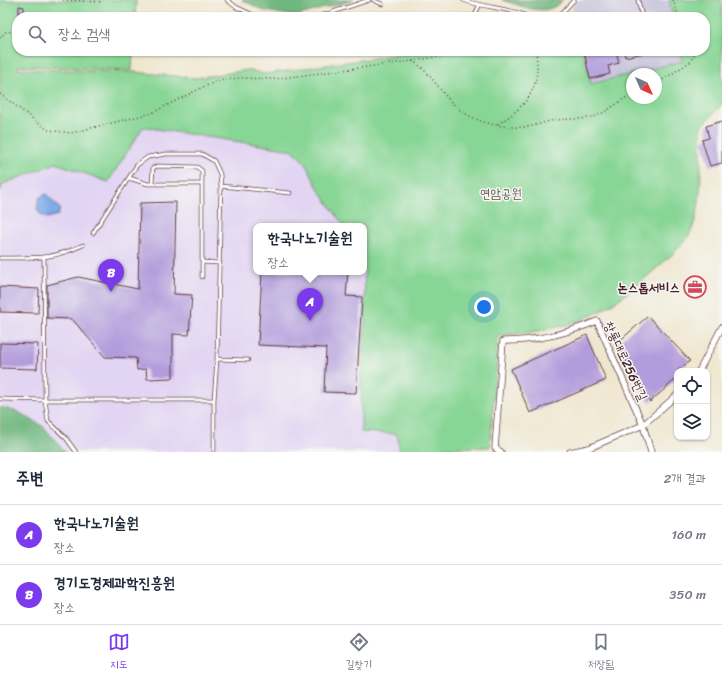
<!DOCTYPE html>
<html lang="ko">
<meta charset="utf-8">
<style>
body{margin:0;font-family:Sriracha,"Poor Story",sans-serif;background:#f2f2f3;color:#1f2937}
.controls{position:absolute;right:12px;bottom:12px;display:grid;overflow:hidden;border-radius:8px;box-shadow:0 1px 3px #0004}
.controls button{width:36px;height:36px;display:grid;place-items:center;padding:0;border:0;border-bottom:1px solid #e0e1e3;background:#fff;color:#1f2937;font:20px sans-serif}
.compass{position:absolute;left:626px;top:68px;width:36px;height:36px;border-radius:50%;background:#fff;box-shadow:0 1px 3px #0004;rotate:135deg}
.you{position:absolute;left:484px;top:307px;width:14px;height:14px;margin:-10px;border:3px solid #fff;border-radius:50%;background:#1a73e8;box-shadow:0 0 0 6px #1a73e833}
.badge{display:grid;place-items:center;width:26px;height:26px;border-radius:50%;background:#7c3aed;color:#fff;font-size:13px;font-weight:700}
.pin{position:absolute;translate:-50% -33px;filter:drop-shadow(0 1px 2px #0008)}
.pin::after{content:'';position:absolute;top:21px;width:14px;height:12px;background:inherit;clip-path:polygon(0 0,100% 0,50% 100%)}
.popup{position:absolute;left:253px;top:223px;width:114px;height:52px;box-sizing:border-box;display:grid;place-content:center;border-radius:8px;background:#fff;filter:drop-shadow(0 1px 3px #0005);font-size:13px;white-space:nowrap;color:#747a83}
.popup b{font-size:15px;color:#1f2937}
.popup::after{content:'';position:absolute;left:50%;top:100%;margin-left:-8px;border:8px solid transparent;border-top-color:#fff}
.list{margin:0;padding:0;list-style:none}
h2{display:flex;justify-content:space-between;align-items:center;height:52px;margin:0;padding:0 16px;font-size:17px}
h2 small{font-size:13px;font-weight:400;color:#747a83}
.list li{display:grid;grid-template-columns:26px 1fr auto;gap:12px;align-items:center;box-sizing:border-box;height:60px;padding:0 16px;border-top:1px solid #e0e1e3}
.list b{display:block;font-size:15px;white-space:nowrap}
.list p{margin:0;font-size:13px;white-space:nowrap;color:#747a83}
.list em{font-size:13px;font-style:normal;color:#747a83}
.icon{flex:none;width:22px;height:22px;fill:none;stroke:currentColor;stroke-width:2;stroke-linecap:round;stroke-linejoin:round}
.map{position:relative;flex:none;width:722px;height:452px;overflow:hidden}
.search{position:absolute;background:#fff;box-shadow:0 1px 3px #0004;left:12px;right:12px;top:12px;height:44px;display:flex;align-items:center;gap:10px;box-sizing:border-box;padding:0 14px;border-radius:16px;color:#747a83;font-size:15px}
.sheet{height:172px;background:#fff}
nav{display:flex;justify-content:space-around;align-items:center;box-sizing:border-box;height:56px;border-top:1px solid #e0e1e3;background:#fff;font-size:11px;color:#747a83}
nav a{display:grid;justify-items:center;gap:2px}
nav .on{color:#7c3aed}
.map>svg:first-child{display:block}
.built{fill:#e2d4f3}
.industrial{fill:#c5c0da}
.green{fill:#88d695;stroke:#697a60;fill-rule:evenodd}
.forest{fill:#6eb77e;stroke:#5c6b54}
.water{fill:#7dace7;stroke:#646689}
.building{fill:#b29ddc}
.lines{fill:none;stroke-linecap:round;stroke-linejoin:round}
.lane-casing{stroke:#633d43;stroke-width:4.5}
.street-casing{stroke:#633d43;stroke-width:7}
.path{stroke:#633d43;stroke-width:1.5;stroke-dasharray:1 3;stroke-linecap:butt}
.lane{stroke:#fff;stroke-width:3}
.street{stroke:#fff;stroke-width:5.5}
.labels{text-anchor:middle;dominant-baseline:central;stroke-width:3;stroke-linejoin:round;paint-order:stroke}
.park-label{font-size:13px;fill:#5d564b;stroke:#f6f6f2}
.poi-label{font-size:13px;font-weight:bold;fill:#4a1f2b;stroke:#f6f6f2;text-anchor:end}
.street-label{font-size:13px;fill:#4a1f2b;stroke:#f6f6f2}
</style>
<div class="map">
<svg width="722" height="452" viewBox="0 0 722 452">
<rect width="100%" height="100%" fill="#f6f6f2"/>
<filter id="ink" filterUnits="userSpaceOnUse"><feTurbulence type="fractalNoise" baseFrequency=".025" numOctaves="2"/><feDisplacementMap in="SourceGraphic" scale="8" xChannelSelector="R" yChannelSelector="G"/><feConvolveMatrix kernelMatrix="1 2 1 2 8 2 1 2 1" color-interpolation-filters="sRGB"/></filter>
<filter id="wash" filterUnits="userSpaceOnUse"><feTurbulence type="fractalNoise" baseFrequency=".012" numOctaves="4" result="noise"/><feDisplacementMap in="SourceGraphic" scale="16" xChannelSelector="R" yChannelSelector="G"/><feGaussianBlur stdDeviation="0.9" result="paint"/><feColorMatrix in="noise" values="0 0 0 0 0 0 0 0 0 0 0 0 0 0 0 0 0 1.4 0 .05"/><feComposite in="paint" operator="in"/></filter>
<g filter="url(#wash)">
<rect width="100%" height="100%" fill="#efe6ce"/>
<!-- built -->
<path class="built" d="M 143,127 L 293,150 L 305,163 L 319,190 L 344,226 L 256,226 L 256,272 L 364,272 L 365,322 L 361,376 L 361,432 L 397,434 L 400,452 L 65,452 L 44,427 L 0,407 L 0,191 L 3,184 L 56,163 L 108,182 Z"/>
<!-- industrial -->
<path class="industrial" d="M 579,0 L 669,0 L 673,17 L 575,17 L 572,7 Z
M 583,51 L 681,51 L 684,61 L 591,84 Z"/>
<!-- green -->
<path class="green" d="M 0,0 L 136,0 L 135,17 L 17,17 L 17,51 L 133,51 L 132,70 L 18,66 L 18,69 L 134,72 L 196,78 L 248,70 L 265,74 L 421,51 L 583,51 L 591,84 L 683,61 L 681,51 L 705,51 L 705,17 L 673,17 L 669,0 L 722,0 L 722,104 L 701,127 C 700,160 704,196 693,227 C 689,240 670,257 659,266 C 644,279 629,293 612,304 C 579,326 537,333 499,335 L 490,447 L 446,448 L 443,452 L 400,452 L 397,434 L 361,432 L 361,376 L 365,322 L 364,226 L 344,226 L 319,190 L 305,163 L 293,150 L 143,127 L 108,182 L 56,163 L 3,184 L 0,191 ZM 632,74 L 656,74 L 656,98 L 632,98 Z"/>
<!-- forest -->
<path class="forest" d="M 242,0 L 354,0 L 296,16 L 264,11 Z
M 502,0 L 563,0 C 546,19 523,6 502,0 Z
M 0,407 L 18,412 L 44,427 L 65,452 L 0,452 Z"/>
<!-- water -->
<path class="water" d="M 46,194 L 60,209 L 58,215 L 47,218 L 41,215 L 37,210 L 39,198 Z"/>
<g id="blocks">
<!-- building -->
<path class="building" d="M 19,6 L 24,7 L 24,17 L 19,17 Z
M 584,51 L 616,51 L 619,63 L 608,66 L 610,74 L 590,79 Z
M 624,51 L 648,51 L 648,52 L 625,57 Z
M 722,121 L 722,163 L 710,166 L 702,140 L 709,138 L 706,126 Z
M 176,202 L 174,294 L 192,295 L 189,335 L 173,334 L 173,378 L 147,379 L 146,369 L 137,370 L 136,358 L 105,357 L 72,319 L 47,318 L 47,285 L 78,277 L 138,289 L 140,203 Z
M 262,272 L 348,272 L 346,296 L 362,297 L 356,393 L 324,392 L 326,348 L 258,345 Z
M 0,287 L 39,289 L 38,313 L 0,312 Z
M 648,316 L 690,361 L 677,371 L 677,378 L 650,402 L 616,344 Z
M 587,335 L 606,380 L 530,413 L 511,369 Z
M 0,343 L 38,344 L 37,369 L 0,368 Z"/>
</g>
</g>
<g filter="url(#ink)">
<use href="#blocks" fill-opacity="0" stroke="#633d43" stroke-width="1"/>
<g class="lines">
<!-- lane casing -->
<g class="lane-casing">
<path id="lane" d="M 227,0 L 236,7 L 258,17
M 373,0 L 382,4
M 463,0 C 484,8 508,7 529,17
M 638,0 L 642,17
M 318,17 L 369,0
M 474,17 L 479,6
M 558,17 L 574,0
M 129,178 L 148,184 L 202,184
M 152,184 L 153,168 L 157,166 L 197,167 L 202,171 L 202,277
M 221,186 L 290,193
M 93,233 L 137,165 L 148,157 L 166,154 L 202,154 L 214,161 L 220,174 L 221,186 L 217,359 L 214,400 L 214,452
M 0,258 C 34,258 51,260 83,245
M 44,258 L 45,400 L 48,421 L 66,438 L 76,452
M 202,262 L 220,263
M 217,359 L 248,360
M 0,399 L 45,400 L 214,400"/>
</g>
<!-- street casing -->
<g class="street-casing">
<path id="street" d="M 699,371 L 722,327
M 501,452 L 495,448 L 503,341 C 537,341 566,334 597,321 L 643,425 L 651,452
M 570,452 L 589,448 L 643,425 L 677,395"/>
</g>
<!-- path -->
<path class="path" d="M 63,0 L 103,2
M 673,0 L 679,17
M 0,38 L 5,32 L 17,31
M 412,61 C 430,70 442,96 459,109 C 477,124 509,130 532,126 C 540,124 548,121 556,120 C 570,118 587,121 601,114 C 612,108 621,100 632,94
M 656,84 L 690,62 L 694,55 L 693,51
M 0,94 L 48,130 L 71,133 L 152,113 L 203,87 L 218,81 L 239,78 L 274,79 L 412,61 L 471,51
M 498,124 C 528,105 541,89 536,51"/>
<!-- lane -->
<use href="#lane" class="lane"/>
<!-- street -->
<use href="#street" class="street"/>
</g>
</g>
<!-- icons -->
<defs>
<g id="office-ring" transform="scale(1.15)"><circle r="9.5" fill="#f6f6f2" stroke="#d1495b" stroke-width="1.5"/><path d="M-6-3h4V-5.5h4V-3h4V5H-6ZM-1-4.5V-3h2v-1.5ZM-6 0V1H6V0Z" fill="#d1495b"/></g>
</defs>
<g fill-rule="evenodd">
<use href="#office-ring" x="695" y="287"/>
</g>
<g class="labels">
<!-- park labels -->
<g class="park-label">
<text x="501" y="193">연암공원</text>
</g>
<!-- poi labels -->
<g class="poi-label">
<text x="680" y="287">논스톱서비스</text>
</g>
<!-- street labels -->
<g class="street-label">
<text transform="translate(626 361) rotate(65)">창룡대로256번길</text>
</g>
</g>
</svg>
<div class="controls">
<button><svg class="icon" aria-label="locate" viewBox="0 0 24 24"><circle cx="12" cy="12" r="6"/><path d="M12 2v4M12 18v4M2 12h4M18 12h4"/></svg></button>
<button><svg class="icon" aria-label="layers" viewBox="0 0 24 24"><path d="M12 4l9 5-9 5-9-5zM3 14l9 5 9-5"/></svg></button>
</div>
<svg class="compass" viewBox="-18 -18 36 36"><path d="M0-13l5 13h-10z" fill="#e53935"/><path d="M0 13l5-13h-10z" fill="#747a83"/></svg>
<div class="you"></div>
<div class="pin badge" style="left:310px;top:321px">A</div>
<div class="popup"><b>한국나노기술원</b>장소</div>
<div class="pin badge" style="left:111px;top:292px">B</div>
<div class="search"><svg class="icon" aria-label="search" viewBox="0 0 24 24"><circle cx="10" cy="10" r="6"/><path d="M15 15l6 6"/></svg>장소 검색</div>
</div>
<section class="sheet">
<h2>주변<small>2개 결과</small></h2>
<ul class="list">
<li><span class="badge">A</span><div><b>한국나노기술원</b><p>장소</p></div><em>160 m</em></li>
<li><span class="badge">B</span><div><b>경기도경제과학진흥원</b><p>장소</p></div><em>350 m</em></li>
</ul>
</section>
<nav>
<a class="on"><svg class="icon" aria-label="map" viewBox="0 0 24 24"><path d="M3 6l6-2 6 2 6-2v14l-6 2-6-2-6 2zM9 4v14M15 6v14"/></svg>지도</a>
<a><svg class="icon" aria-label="directions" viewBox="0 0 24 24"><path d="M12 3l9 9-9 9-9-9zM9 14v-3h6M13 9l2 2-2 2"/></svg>길찾기</a>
<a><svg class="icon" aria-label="saved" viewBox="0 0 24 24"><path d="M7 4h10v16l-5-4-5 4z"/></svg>저장됨</a>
</nav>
